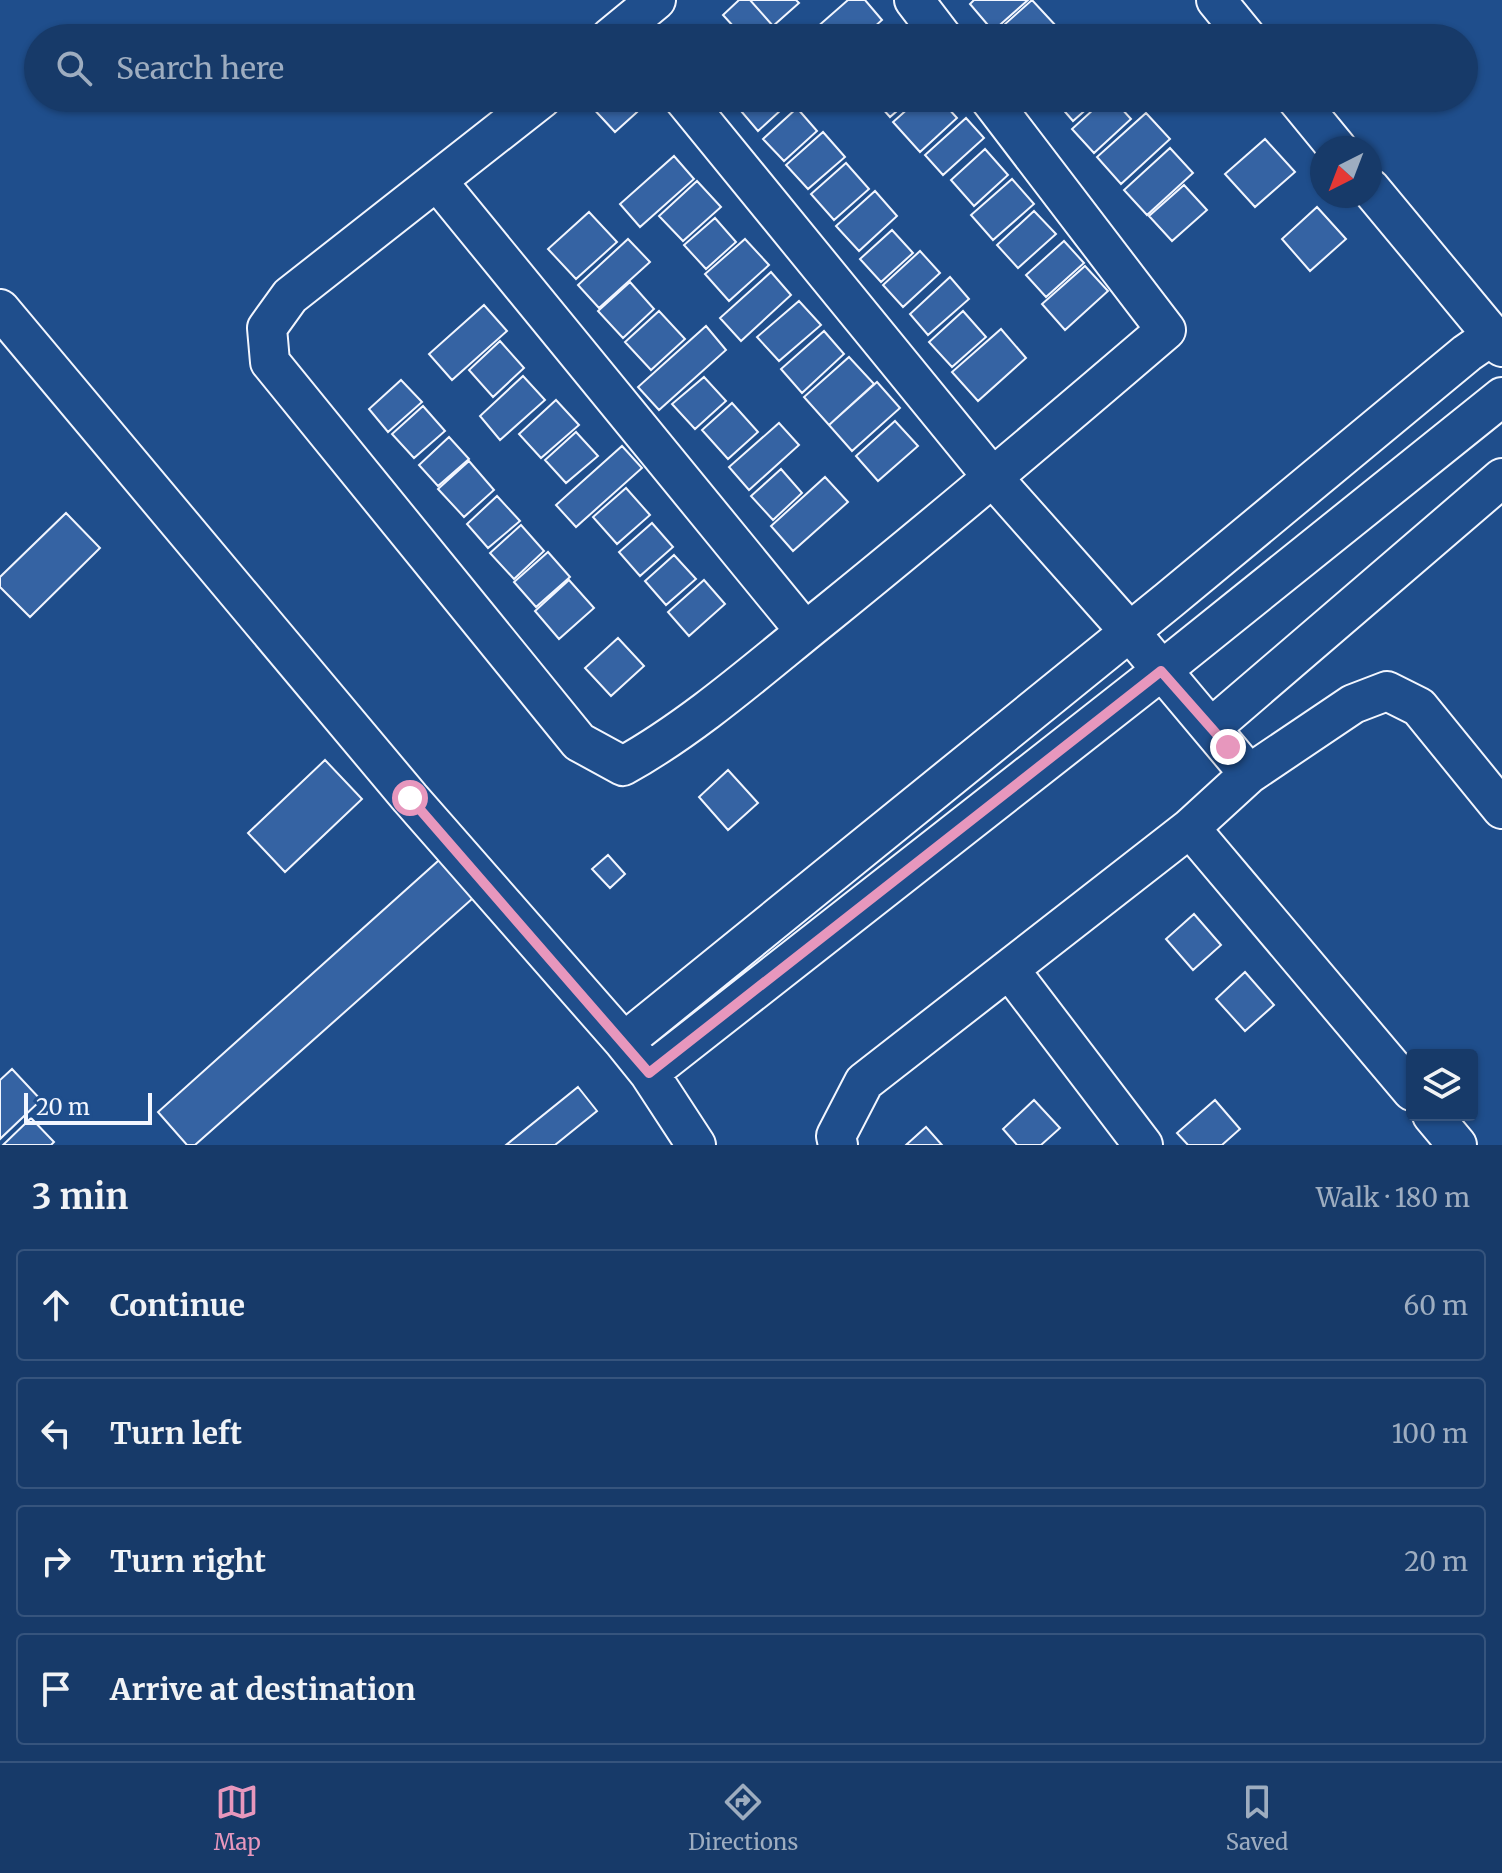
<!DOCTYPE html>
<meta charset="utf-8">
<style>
body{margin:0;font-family:Merriweather,serif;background:#20416f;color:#f1f3f6}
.controls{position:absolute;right:24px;bottom:24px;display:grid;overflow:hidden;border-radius:8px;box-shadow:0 2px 6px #0004}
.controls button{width:72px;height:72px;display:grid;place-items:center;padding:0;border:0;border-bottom:2px solid #36547d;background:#173a69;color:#f1f3f6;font:40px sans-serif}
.compass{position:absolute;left:1310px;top:136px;width:72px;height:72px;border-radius:50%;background:#173a69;box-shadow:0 2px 6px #0004;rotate:222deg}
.scale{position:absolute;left:24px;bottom:20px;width:128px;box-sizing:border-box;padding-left:8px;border:4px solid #f2f6ff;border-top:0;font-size:22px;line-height:28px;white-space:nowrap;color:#f2f6ff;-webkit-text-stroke:6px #1f4e8c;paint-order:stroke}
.stop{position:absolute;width:24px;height:24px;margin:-18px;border:6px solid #e797bd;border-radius:50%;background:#fff}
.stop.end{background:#e797bd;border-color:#fff;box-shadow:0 2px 8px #0008}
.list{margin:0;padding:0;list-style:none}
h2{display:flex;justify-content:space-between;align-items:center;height:104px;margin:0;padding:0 32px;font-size:34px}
h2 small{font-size:26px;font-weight:400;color:#9eadc0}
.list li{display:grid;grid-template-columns:52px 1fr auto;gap:24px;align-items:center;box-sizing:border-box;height:112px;margin:0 16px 16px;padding:0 16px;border:2px solid #36547d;border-radius:8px}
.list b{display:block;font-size:30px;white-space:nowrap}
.list em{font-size:26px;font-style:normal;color:#9eadc0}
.icon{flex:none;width:44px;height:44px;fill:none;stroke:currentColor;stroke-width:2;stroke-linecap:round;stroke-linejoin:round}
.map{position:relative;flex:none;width:1502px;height:1145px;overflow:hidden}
.search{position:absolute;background:#173a69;box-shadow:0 2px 6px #0004;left:24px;right:24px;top:24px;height:88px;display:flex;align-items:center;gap:20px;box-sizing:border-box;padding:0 28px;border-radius:44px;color:#9eadc0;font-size:30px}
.sheet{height:616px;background:#173a69}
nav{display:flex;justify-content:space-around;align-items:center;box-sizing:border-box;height:112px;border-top:2px solid #36547d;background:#173a69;font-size:22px;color:#9eadc0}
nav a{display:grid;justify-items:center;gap:4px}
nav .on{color:#e797bd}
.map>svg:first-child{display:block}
.building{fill:#3563a3;stroke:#f2f6ff;stroke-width:2}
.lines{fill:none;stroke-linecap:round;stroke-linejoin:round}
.street-casing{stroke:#f2f6ff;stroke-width:42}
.street{stroke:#1f4e8c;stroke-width:38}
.route{stroke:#e797bd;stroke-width:10}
</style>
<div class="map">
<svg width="1502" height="1145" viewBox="0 0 1502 1145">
<rect width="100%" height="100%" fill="#1f4e8c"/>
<!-- building -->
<path class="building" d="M 739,0 L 750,0 L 773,26 L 759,38 L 744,38 L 723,15 Z
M 750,0 L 796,0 L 799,3 L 773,26 Z
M 848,0 L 865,0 L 882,20 L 862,38 L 825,38 L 816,28 Z
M 974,0 L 1028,0 L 993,31 L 970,4 Z
M 1032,0 L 1057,27 L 1045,38 L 999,38 L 995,33 Z
M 597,98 L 641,98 L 646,104 L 615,132 L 590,105 Z
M 730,98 L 794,98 L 758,131 Z
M 873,98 L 912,98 L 890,117 Z
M 920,98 L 939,98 L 957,118 L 920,152 L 893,122 Z
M 1053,98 L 1099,98 L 1073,121 Z
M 1106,98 L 1112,98 L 1131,119 L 1094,153 L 1072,129 Z
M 797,108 L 817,131 L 784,161 L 763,139 Z
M 1146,113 L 1170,139 L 1121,184 L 1097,157 Z
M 966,118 L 984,138 L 943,175 L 925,155 Z
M 823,132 L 845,157 L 808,189 L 786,165 Z
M 1265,139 L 1295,172 L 1255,207 L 1225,174 Z
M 1170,148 L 1193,173 L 1147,215 L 1124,190 Z
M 985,149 L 1008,175 L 974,206 L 951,180 Z
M 674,156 L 694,179 L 640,227 L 620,204 Z
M 846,163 L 869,189 L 834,220 L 811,194 Z
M 1012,179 L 1034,204 L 993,240 L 971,215 Z
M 697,181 L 721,207 L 683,241 L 659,216 Z
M 1184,185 L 1207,210 L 1172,241 L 1149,216 Z
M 875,191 L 897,216 L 859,251 L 836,226 Z
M 1317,207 L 1346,239 L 1310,271 L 1282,239 Z
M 1034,211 L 1056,234 L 1018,268 L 997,245 Z
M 589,212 L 617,242 L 576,279 L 548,249 Z
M 715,218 L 736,242 L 706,269 L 684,245 Z
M 892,230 L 913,253 L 881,282 L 860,259 Z
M 628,239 L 650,262 L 599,308 L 578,285 Z
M 745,239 L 769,265 L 729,301 L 705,274 Z
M 1064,241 L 1084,263 L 1046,297 L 1026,275 Z
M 920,251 L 940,273 L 903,307 L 883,285 Z
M 1085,266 L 1108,291 L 1065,330 L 1042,304 Z
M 771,272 L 791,295 L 741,341 L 720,318 Z
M 950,277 L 969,299 L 928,335 L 910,314 Z
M 630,282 L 654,309 L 623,338 L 598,311 Z
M 799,301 L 821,325 L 779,361 L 757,337 Z
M 484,305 L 507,331 L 452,380 L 429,354 Z
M 659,311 L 685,339 L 651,370 L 625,342 Z
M 963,311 L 986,337 L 952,367 L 929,342 Z
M 706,326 L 726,350 L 659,410 L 638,387 Z
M 1001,329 L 1026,358 L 978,401 L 952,372 Z
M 824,331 L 844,354 L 802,393 L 781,369 Z
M 500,341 L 524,368 L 493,397 L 469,370 Z
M 849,357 L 874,384 L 829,425 L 804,397 Z
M 523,376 L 545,400 L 500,440 L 480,416 Z
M 704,377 L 726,401 L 695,429 L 672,404 Z
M 401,380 L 422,402 L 388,432 L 369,409 Z
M 877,382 L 900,408 L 852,451 L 829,425 Z
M 556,400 L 579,425 L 541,458 L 519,434 Z
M 732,403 L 758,432 L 728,459 L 702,430 Z
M 423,406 L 445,431 L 414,458 L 392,434 Z
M 895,421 L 918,446 L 878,481 L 856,456 Z
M 779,423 L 799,445 L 749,490 L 729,467 Z
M 576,432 L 598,456 L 566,483 L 545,460 Z
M 449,437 L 469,459 L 438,486 L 419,465 Z
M 622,446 L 642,468 L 576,527 L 556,505 Z
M 469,461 L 494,490 L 464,517 L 438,489 Z
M 781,469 L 802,493 L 773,520 L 751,496 Z
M 825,477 L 848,502 L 793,551 L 771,526 Z
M 626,488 L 650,515 L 617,544 L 593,517 Z
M 497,496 L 520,521 L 488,548 L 467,524 Z
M 66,513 L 100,548 L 30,617 L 0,587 L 0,577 Z
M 652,523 L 673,547 L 640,576 L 619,552 Z
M 521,525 L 544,551 L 514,579 L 490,553 Z
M 548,552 L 570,577 L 536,607 L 514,582 Z
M 674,555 L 696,579 L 666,605 L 645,581 Z
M 569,580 L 594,608 L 559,639 L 535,611 Z
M 704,580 L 725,604 L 689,636 L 668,612 Z
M 618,638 L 644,666 L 611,696 L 585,668 Z
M 325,760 L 362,799 L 285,872 L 248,833 Z
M 728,770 L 758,803 L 728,830 L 699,797 Z
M 447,853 L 481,891 L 195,1145 L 187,1145 L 158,1112 Z
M 608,855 L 625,874 L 610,888 L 592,869 Z
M 1194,914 L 1221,945 L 1193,970 L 1166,939 Z
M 1245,972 L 1274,1005 L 1245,1031 L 1216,999 Z
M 12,1069 L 41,1100 L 0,1139 L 0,1080 Z
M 578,1087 L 597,1111 L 555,1145 L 506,1145 Z
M 1034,1100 L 1060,1128 L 1041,1145 L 1017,1145 L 1003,1129 Z
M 1215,1100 L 1240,1129 L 1222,1145 L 1188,1145 L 1177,1133 Z
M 31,1118 L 54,1142 L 51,1145 L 3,1145 Z
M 926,1127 L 942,1145 L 906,1145 Z"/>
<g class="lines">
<!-- street casing -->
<g class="street-casing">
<path id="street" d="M 914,0 L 943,38
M 1216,0 L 1247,38
M 610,38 L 656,0
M 542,98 L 290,296 L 267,328 L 270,362 L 579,742 L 623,766 C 695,726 762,666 827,614 C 942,521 1054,426 1166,330 L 989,98
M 683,98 L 994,479 L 1129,631 L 1249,774 L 1190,828 L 864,1082 L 836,1136 L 838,1145
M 1296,98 L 1337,148
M 437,181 L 805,631
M 1370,188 L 1502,347
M 0,309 L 410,798 L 624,1042 L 649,1073 L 696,1145
M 1211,728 L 1502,478
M 1249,774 L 1353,704 L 1387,691 L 1419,707 L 1502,809
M 1190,828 L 1412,1091
M 1009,969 L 1143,1145
M 624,1042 L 1169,600 L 1467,353 L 1493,335
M 649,1073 L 1161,671 L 1502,397
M 1432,1115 L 1457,1145"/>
</g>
<!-- street -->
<use href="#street" class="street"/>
</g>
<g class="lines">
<!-- route -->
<path class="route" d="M 410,798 L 649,1073 L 1161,671 L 1228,747"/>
</g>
</svg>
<div class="controls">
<button><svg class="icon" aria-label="layers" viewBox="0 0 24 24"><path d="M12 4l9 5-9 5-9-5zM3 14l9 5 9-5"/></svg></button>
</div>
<svg class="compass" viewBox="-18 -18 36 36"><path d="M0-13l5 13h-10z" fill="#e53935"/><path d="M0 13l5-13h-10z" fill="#9eadc0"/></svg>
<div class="scale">20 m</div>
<div class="stop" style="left:410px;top:798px"></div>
<div class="stop end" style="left:1228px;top:747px"></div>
<div class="search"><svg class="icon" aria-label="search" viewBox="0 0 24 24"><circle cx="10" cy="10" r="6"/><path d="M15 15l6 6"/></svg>Search here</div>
</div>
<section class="sheet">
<h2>3 min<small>Walk · 180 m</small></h2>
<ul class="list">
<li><svg class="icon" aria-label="ahead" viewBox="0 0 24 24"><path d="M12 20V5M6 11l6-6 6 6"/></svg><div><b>Continue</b></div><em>60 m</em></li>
<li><svg class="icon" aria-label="left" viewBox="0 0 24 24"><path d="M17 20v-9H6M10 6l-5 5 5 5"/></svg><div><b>Turn left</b></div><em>100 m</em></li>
<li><svg class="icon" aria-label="right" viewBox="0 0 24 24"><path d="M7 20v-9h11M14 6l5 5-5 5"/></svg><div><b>Turn right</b></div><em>20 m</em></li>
<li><svg class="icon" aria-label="arrive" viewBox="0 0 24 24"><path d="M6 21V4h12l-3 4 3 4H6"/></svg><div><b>Arrive at destination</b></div></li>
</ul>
</section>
<nav>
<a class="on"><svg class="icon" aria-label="map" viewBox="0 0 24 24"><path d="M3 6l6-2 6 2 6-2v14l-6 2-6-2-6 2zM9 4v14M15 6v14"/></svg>Map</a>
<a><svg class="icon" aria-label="directions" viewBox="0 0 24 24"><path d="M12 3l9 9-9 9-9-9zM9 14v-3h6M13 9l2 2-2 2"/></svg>Directions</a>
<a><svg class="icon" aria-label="saved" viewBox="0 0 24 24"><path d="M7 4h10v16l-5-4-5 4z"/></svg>Saved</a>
</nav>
